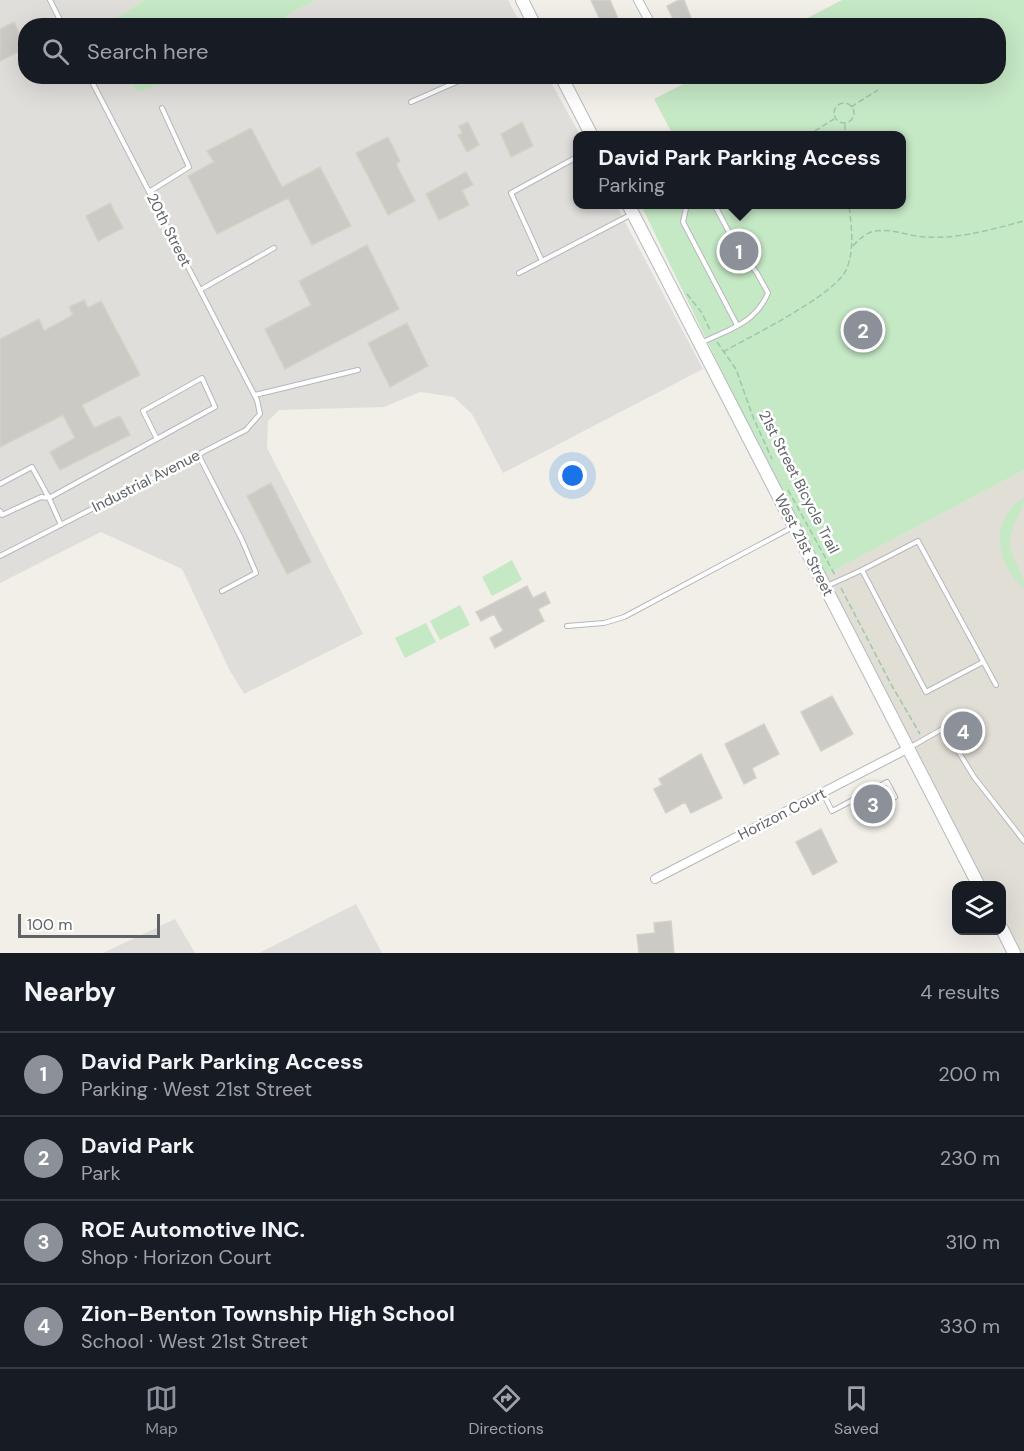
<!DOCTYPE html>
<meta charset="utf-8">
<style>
body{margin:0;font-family:"DM Sans",sans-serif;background:#242831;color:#f1f3f6}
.controls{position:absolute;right:18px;bottom:18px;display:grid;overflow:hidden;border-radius:12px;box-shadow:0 6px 24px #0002}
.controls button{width:54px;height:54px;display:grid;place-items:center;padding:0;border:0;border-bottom:2px solid #363941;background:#171b24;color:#f1f3f6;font:30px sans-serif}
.scale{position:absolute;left:18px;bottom:15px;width:142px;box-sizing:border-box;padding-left:6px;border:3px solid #5f6368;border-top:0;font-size:16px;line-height:21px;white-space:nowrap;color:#5f6368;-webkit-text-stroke:4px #fff;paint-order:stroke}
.you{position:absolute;left:573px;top:476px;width:21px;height:21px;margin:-15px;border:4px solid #fff;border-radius:50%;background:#1a73e8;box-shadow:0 0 0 9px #1a73e833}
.badge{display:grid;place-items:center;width:39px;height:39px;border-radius:50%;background:#8c9099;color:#fff;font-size:20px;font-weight:700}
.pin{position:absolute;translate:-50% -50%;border:3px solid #fff;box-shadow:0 2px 6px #0006}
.popup{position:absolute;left:573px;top:131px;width:333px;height:78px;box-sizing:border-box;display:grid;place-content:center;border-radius:12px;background:#171b24;filter:drop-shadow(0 2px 4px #0005);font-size:20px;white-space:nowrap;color:#9ea1a6}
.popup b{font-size:22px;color:#f1f3f6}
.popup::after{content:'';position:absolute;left:50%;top:100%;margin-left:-12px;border:12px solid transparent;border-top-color:#171b24}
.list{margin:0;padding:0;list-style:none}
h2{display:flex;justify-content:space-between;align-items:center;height:78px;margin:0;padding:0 24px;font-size:26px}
h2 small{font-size:20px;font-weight:400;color:#9ea1a6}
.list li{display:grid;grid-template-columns:39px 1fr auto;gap:18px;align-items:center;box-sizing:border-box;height:84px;padding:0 24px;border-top:2px solid #363941}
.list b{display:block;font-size:22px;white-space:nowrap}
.list p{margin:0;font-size:20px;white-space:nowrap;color:#9ea1a6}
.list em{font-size:20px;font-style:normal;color:#9ea1a6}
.icon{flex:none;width:33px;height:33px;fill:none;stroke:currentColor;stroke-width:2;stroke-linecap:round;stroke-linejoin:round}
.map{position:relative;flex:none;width:1024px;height:953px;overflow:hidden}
.search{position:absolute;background:#171b24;box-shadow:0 6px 24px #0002;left:18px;right:18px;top:18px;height:66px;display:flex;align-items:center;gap:15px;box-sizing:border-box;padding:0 21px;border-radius:24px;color:#9ea1a6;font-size:22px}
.sheet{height:414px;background:#171b24}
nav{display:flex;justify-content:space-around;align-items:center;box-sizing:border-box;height:84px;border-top:2px solid #363941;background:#171b24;font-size:16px;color:#9ea1a6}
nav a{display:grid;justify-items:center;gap:3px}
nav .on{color:#8c9099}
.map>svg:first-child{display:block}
.industrial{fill:#e0deda}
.education{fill:#e1ded6}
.green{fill:#c5e8c5}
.building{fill:#cccac5;stroke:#d6d1c6;stroke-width:1.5}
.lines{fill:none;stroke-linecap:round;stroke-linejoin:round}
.lane-casing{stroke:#b5b8bc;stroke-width:6}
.street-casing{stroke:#b5b8bc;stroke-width:10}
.secondary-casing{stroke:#b6babf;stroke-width:14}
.path{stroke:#9cc7a9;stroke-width:1.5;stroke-dasharray:6 3;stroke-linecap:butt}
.lane{stroke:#fff;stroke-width:4}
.street{stroke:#fff;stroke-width:8}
.secondary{stroke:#fff;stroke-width:12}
.labels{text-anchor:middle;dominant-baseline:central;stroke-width:5;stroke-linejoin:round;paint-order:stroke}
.street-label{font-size:15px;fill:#5f6368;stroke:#fff}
</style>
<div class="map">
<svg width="1024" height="953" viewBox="0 0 1024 953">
<rect width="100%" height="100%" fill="#f1efe8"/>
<!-- industrial -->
<path class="industrial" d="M 0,0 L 144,0 L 105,25 L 26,26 L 26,76 L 127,77 L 138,92 L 180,76 L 548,77 L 580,135 L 577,136 L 577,204 L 616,205 L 703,369 L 503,473 L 472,414 L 454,397 L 420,392 L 384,407 L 279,410 L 268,421 L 267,448 L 363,634 L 244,694 L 230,671 L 182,569 L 101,532 L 0,583 Z
M 316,0 L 508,0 L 521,25 L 283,26 L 287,15 Z
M 356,904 L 382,953 L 259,953 Z
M 175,919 L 195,953 L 103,953 Z"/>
<!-- education -->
<path class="education" d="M 1024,470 L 1024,953 L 1020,953 L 1002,918 L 1002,886 L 984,885 L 822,577 Z"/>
<!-- green -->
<path class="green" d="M 144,0 L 316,0 L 287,15 L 283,25 L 105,25 Z
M 842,0 L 1024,0 L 1024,470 L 822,577 L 641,205 L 901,204 L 901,136 L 673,135 L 654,99 L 697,77 L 998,76 L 998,26 L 794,25 Z
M 127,77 L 180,77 L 138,92 Z
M 1024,497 C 1024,514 1010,524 1010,542 C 1010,560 1024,571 1024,588 C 995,564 989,519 1024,497 Z
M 512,560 L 522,580 L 492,596 L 482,577 Z
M 460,605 L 470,625 L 440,640 L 430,621 Z
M 426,623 L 436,642 L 405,658 L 395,638 Z"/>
<!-- building -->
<path class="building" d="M 591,0 L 610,0 L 621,26 L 603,26 Z
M 679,0 L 684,0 L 691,18 L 676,25 L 667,6 Z
M 14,22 L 26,48 L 0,61 L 0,29 Z
M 468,122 L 479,145 L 467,152 L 458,135 L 462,133 L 459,126 Z
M 522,122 L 533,146 L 511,157 L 501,134 Z
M 251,128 L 282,187 L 320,167 L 351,226 L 312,245 L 288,198 L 217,234 L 188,176 L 214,162 L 207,151 Z
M 388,137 L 400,161 L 396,164 L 415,201 L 388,215 L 356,153 Z
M 466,172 L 473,185 L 462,190 L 469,205 L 439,220 L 426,194 Z
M 110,203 L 123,228 L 98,241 L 86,216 Z
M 367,245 L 399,309 L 285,369 L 265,329 L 311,305 L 299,281 Z
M 84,300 L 88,308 L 101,301 L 140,375 L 82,405 L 94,428 L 120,416 L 130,435 L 60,470 L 50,452 L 75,438 L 63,415 L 0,447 L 0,339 L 39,319 L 44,331 L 73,315 L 69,307 Z
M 407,323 L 428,366 L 390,387 L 368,343 Z
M 271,483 L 311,562 L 287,574 L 247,496 Z
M 527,586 L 533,598 L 545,592 L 550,603 L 538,609 L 544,621 L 495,648 L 490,638 L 503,631 L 494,614 L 481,621 L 476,612 Z
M 832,696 L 853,734 L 821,751 L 801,712 Z
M 764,724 L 779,754 L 752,768 L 756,778 L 744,784 L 725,744 Z
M 701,754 L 722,798 L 691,813 L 685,802 L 666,813 L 654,789 L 662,785 L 659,779 Z
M 884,792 L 892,808 L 864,822 L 856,806 Z
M 821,829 L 837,862 L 813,875 L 796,842 Z
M 671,921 L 674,953 L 639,953 L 637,935 L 655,933 L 654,923 Z"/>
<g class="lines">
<!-- lane casing -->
<g class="lane-casing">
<path id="lane" d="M 50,0 L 63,26
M 411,102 L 470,76
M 149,192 L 189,167 L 162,108
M 687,204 L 683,222 L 737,325
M 542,261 L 511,193 L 577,157
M 519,273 L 632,214
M 200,290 L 274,248
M 701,343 C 729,329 755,324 768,293 L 757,273 L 739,251 L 714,204
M 255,395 L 358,370
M 198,454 L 242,540 L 256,573 L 222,591
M 0,484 L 32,467 L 49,498 L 41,497 L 2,515 L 0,511
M 61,525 L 49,498 L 215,407 L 202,378 L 143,411 L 157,439
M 0,556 L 246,430 L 260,414 L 257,400 L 89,76
M 827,586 L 862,570
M 567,626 L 604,623 L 624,617 L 791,528
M 983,662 L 926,692 L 862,570 L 918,541 L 996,685
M 909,748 L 944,728 L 974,777 L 1024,841
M 823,793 L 832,811 L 887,782 L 895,797"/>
</g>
<!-- street casing -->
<g class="street-casing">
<path id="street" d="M 638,0 L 652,26
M 655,879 L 909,748"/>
</g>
<!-- secondary casing -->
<g class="secondary-casing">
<path id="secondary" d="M 522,0 L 535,26
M 561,76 L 592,136
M 628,204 L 979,886
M 1002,929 L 1014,953"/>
</g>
<!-- path -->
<path class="path" d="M834 113a10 10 0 1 1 20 0a10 10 0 1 1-20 0Z
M 851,107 L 878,90
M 845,124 L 845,136
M 807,136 L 834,119
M 853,246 C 859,239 867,232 876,231 C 893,228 910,237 927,237 C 960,239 993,229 1024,221
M 687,294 L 702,313 L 710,330
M 717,342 L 736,369 L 753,417 L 772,459
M 723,352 C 749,337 838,294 847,268 C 855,247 851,226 849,204
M 788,490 L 835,575
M 841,588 L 892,686 L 920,734"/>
<!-- lane -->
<use href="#lane" class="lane"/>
<!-- street -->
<use href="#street" class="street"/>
<!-- secondary -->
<use href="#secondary" class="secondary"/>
</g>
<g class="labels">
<!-- street labels -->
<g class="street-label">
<text transform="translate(169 230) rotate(63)">20th Street</text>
<text transform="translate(146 481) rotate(-27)">Industrial Avenue</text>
<text transform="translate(799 482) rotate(63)">21st Street Bicycle Trail</text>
<text transform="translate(804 545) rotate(63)">West 21st Street</text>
<text transform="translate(782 814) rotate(-27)">Horizon Court</text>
</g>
</g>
</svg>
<div class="controls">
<button><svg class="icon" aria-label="layers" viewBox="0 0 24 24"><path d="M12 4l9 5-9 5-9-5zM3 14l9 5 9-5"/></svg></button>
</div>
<div class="scale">100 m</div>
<div class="you"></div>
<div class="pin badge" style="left:739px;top:251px">1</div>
<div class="popup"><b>David Park Parking Access</b>Parking</div>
<div class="pin badge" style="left:863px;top:330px">2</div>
<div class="pin badge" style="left:873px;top:804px">3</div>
<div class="pin badge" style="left:963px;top:731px">4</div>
<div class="search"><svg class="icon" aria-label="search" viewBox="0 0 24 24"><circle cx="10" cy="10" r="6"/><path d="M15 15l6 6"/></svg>Search here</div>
</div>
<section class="sheet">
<h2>Nearby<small>4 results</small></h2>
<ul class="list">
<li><span class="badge">1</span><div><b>David Park Parking Access</b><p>Parking · West 21st Street</p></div><em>200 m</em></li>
<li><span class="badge">2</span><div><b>David Park</b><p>Park</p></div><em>230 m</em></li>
<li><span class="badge">3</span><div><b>ROE Automotive INC.</b><p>Shop · Horizon Court</p></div><em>310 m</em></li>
<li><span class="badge">4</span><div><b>Zion-Benton Township High School</b><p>School · West 21st Street</p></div><em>330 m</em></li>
</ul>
</section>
<nav>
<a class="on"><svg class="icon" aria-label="map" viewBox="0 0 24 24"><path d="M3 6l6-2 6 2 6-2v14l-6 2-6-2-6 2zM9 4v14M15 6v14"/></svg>Map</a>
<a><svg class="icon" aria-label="directions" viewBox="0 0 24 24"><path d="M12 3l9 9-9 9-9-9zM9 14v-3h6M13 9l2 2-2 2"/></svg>Directions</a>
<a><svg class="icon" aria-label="saved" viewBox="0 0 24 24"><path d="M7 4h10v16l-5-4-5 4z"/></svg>Saved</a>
</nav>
